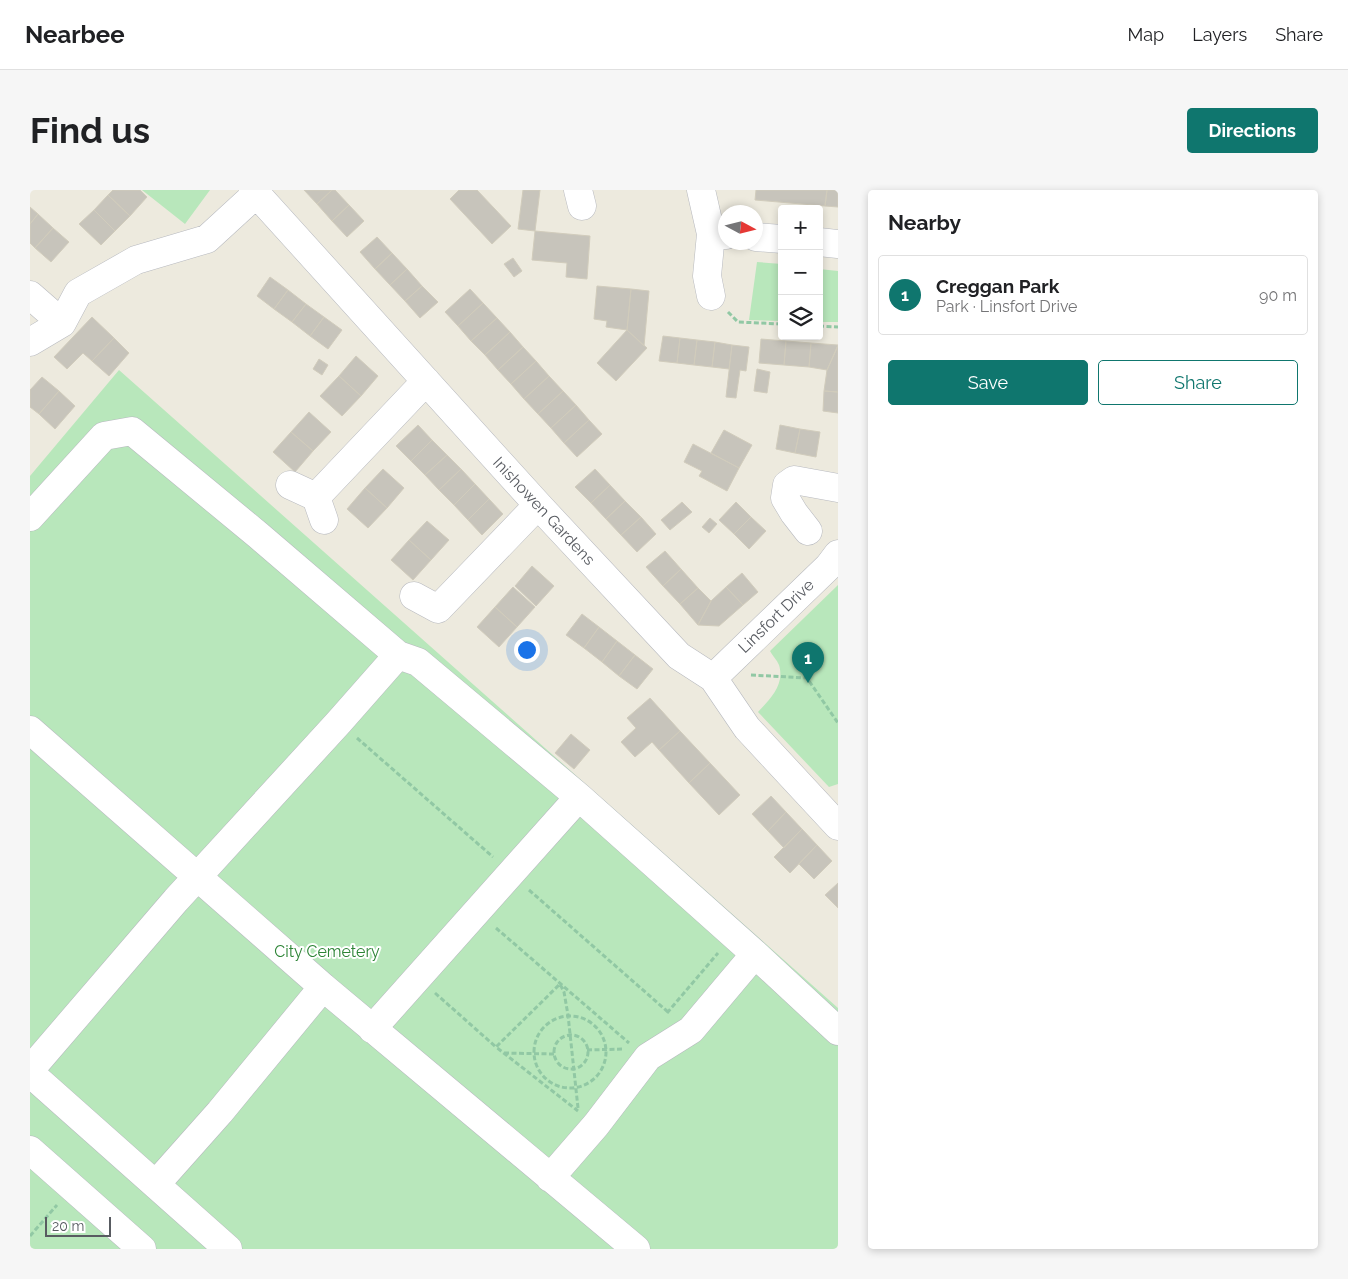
<!DOCTYPE html>
<meta charset="utf-8">
<style>
body{margin:0;font-family:Raleway,sans-serif;background:#f6f6f6;color:#202124}
.controls{position:absolute;right:15px;top:15px;display:grid;overflow:hidden;border-radius:5px;box-shadow:0 2px 8px #0003}
.controls button{width:45px;height:45px;display:grid;place-items:center;padding:0;border:0;border-bottom:1px solid #e0e0e0;background:#fff;color:#202124;font:25px sans-serif}
.compass{position:absolute;left:688px;top:15px;width:45px;height:45px;border-radius:50%;background:#fff;box-shadow:0 2px 8px #0003;rotate:97deg}
.scale{position:absolute;left:15px;bottom:12px;width:66px;box-sizing:border-box;padding-left:5px;border:2px solid #585b61;border-top:0;font-size:14px;line-height:18px;white-space:nowrap;color:#585b61;-webkit-text-stroke:4px #fff;paint-order:stroke}
.you{position:absolute;left:496px;top:459px;width:18px;height:18px;margin:-12px;border:4px solid #fff;border-radius:50%;background:#1a73e8;box-shadow:0 0 0 8px #1a73e833}
.badge{display:grid;place-items:center;width:32px;height:32px;border-radius:50%;background:#0f766e;color:#fff;font-size:16px;font-weight:700}
.pin{position:absolute;translate:-50% -41px;filter:drop-shadow(0 1px 2px #0008)}
.pin::after{content:'';position:absolute;top:26px;width:18px;height:15px;background:inherit;clip-path:polygon(0 0,100% 0,50% 100%)}
.list{margin:0;padding:0;list-style:none}
h2{display:flex;justify-content:space-between;align-items:center;height:65px;margin:0;padding:0 20px;font-size:21px}
h2 small{font-size:16px;font-weight:400;color:#757577}
.list li{display:grid;grid-template-columns:32px 1fr auto;gap:15px;align-items:center;box-sizing:border-box;height:80px;margin:0 10px 10px;padding:0 10px;border:1px solid #e0e0e0;border-radius:5px}
.list b{display:block;font-size:19px;white-space:nowrap}
.list p{margin:0;font-size:16px;white-space:nowrap;color:#757577}
.list em{font-size:16px;font-style:normal;color:#757577}
.actions{display:flex;gap:10px;padding:15px 20px}
.actions a{flex:1;padding:11px 0;border:1px solid #0f766e;border-radius:5px;text-align:center;font-size:18px;color:#0f766e}
.actions .main{background:#0f766e;color:#fff}
.icon{flex:none;width:28px;height:28px;fill:none;stroke:currentColor;stroke-width:2;stroke-linecap:round;stroke-linejoin:round}
.map{position:relative;flex:none;width:808px;height:1059px;overflow:hidden;border-radius:5px}
header{display:flex;align-items:center;gap:30px;box-sizing:border-box;height:70px;padding:0 25px;background:#fff;border-bottom:1px solid #e0e0e0}
header strong{font-size:24px}
nav{display:flex;gap:28px;margin-inline-start:auto;font-size:18px}
.intro{display:flex;align-items:center;justify-content:space-between;box-sizing:border-box;height:120px;padding:0 30px}
h1{margin:0;font-size:35px}
.button{padding:12px 22px;border-radius:5px;background:#0f766e;color:#fff;font-size:18px;font-weight:700}
main{display:flex;gap:30px;padding:0 30px}
aside{flex:1;background:#fff;border-radius:5px;box-shadow:0 2px 8px #0003}
.map>svg:first-child{display:block}
.green{fill:#b8e7bb}
.building{fill:#c7c4bb;stroke:#d1ccbc}
.lines{fill:none;stroke-linecap:round;stroke-linejoin:round}
.minor-casing{stroke:#b7b9bf;stroke-width:29}
.path{stroke:#91c8a4;stroke-width:3;stroke-dasharray:5 2.5;stroke-linecap:butt}
.minor{stroke:#fff;stroke-width:28}
.labels{text-anchor:middle;dominant-baseline:central;stroke-width:4;stroke-linejoin:round;paint-order:stroke}
.street-label{font-size:16px;fill:#585b61;stroke:#fff}
.park-label{font-size:16px;fill:#2d8436;stroke:#fff}
</style>
<header>
<strong>Nearbee</strong>
<nav><a>Map</a><a>Layers</a><a>Share</a></nav>
</header>
<div class="intro"><h1>Find us</h1><a class="button">Directions</a></div>
<main>
<div class="map">
<svg width="808" height="1059" viewBox="0 0 808 1059">
<rect width="100%" height="100%" fill="#edeade"/>
<!-- green -->
<path class="green" d="M 112,0 L 180,0 L 155,34 Z
M 727,72 L 752,74 L 752,131 L 719,130 Z
M 789,79 L 808,81 L 808,132 L 789,132 Z
M 89,180 L 808,818 L 808,1059 L 0,1059 L 0,286 Z
M 808,395 L 808,594 L 799,597 L 728,522 C 740,509 755,495 749,475 C 747,470 742,465 740,461 Z"/>
<!-- building -->
<path class="building" d="M 83,0 L 110,0 L 117,7 L 100,26 L 78,5 Z
M 274,0 L 302,0 L 287,14 Z
M 302,0 L 305,0 L 319,15 L 302,31 L 287,14 Z
M 429,0 L 447,0 L 481,36 L 462,54 L 420,9 Z
M 493,0 L 510,0 L 505,41 L 488,39 Z
M 726,0 L 797,0 L 795,16 L 725,10 Z
M 797,0 L 808,0 L 808,17 L 795,16 Z
M 78,5 L 100,26 L 85,41 L 64,20 Z
M 319,15 L 334,31 L 317,47 L 302,31 Z
M 0,17 L 8,24 L 0,34 Z
M 64,20 L 85,41 L 71,55 L 49,34 Z
M 8,24 L 23,38 L 5,58 L 0,53 L 0,34 Z
M 23,38 L 39,52 L 21,72 L 5,58 Z
M 505,41 L 560,46 L 557,89 L 536,87 L 537,73 L 502,70 Z
M 347,47 L 362,63 L 345,79 L 330,62 Z
M 362,63 L 377,79 L 360,95 L 345,79 Z
M 483,68 L 492,81 L 484,87 L 474,74 Z
M 377,79 L 392,96 L 375,111 L 360,95 Z
M 240,87 L 258,100 L 244,119 L 227,106 Z
M 392,96 L 408,112 L 390,128 L 375,111 Z
M 567,96 L 601,99 L 597,140 L 576,137 L 577,131 L 564,129 Z
M 440,99 L 453,113 L 428,136 L 415,122 Z
M 601,99 L 619,101 L 614,156 L 597,140 Z
M 258,100 L 276,114 L 262,132 L 244,119 Z
M 453,113 L 467,128 L 441,151 L 428,136 Z
M 276,114 L 294,127 L 280,146 L 262,132 Z
M 62,127 L 84,148 L 62,171 L 53,163 L 37,179 L 24,167 Z
M 294,127 L 312,140 L 298,159 L 280,146 Z
M 467,128 L 480,142 L 455,165 L 441,151 Z
M 597,140 L 617,158 L 586,191 L 567,173 Z
M 480,142 L 493,157 L 468,180 L 455,165 Z
M 633,146 L 650,148 L 647,173 L 629,171 Z
M 84,148 L 99,163 L 79,186 L 62,171 Z
M 650,148 L 667,150 L 664,175 L 647,173 Z
M 731,149 L 756,151 L 754,175 L 729,173 Z
M 667,150 L 685,152 L 682,177 L 664,175 Z
M 756,151 L 781,153 L 779,177 L 754,175 Z
M 685,152 L 702,155 L 699,179 L 682,177 Z
M 781,153 L 808,155 L 797,180 L 779,177 Z
M 702,155 L 719,157 L 716,181 L 710,180 L 706,208 L 696,207 Z
M 808,156 L 808,202 L 794,201 L 797,180 Z
M 493,157 L 506,171 L 481,194 L 468,180 Z
M 326,166 L 348,186 L 331,206 L 309,186 Z
M 289,169 L 298,175 L 292,185 L 283,179 Z
M 506,171 L 519,186 L 494,209 L 481,194 Z
M 727,179 L 740,182 L 737,203 L 724,201 Z
M 309,186 L 331,206 L 312,226 L 290,206 Z
M 519,186 L 533,201 L 508,224 L 494,209 Z
M 12,187 L 29,201 L 9,224 L 0,217 L 0,200 Z
M 29,201 L 45,216 L 25,239 L 9,224 Z
M 533,201 L 546,215 L 521,238 L 508,224 Z
M 794,201 L 808,202 L 808,223 L 793,221 Z
M 546,215 L 559,230 L 534,253 L 521,238 Z
M 279,222 L 301,242 L 283,261 L 261,242 Z
M 559,230 L 572,244 L 547,267 L 534,253 Z
M 388,235 L 402,250 L 381,271 L 366,256 Z
M 750,235 L 770,239 L 765,263 L 746,259 Z
M 770,239 L 790,242 L 786,267 L 765,263 Z
M 694,240 L 722,255 L 709,278 L 681,263 Z
M 261,242 L 283,261 L 265,282 L 243,262 Z
M 402,250 L 417,265 L 395,285 L 381,271 Z
M 663,254 L 709,278 L 697,301 L 669,286 L 672,281 L 654,272 Z
M 417,265 L 431,279 L 409,300 L 395,285 Z
M 353,279 L 374,298 L 357,318 L 335,298 Z
M 431,279 L 445,294 L 424,315 L 409,300 Z
M 565,279 L 580,295 L 561,313 L 545,297 Z
M 445,294 L 459,309 L 438,330 L 424,315 Z
M 580,295 L 595,311 L 576,329 L 561,313 Z
M 335,298 L 357,318 L 338,338 L 317,319 Z
M 459,309 L 473,324 L 452,345 L 438,330 Z
M 595,311 L 611,327 L 591,345 L 576,329 Z
M 652,312 L 662,322 L 640,340 L 631,330 Z
M 706,312 L 721,327 L 704,344 L 689,330 Z
M 611,327 L 626,344 L 607,362 L 591,345 Z
M 721,327 L 736,341 L 719,359 L 704,344 Z
M 680,328 L 687,334 L 679,343 L 672,337 Z
M 397,331 L 419,350 L 401,370 L 379,350 Z
M 379,350 L 401,370 L 383,390 L 361,370 Z
M 635,361 L 651,379 L 633,396 L 616,377 Z
M 502,376 L 524,396 L 506,416 L 485,396 Z
M 651,379 L 668,398 L 650,414 L 633,396 Z
M 712,383 L 728,402 L 713,415 L 696,397 Z
M 483,397 L 505,417 L 487,437 L 465,417 Z
M 696,397 L 713,415 L 689,436 L 668,435 L 681,411 Z
M 668,398 L 681,411 L 668,435 L 650,414 Z
M 465,417 L 487,437 L 469,457 L 447,437 Z
M 552,424 L 569,437 L 554,458 L 536,445 Z
M 569,437 L 587,451 L 572,472 L 554,458 Z
M 587,451 L 605,465 L 589,486 L 572,472 Z
M 605,465 L 623,479 L 607,499 L 589,486 Z
M 620,508 L 650,541 L 629,560 L 622,552 L 605,567 L 591,552 L 606,538 L 597,528 Z
M 650,541 L 680,573 L 659,593 L 629,560 Z
M 541,544 L 560,560 L 544,579 L 525,563 Z
M 680,573 L 710,605 L 689,625 L 659,593 Z
M 741,606 L 756,622 L 738,641 L 722,624 Z
M 756,622 L 772,639 L 754,658 L 738,641 Z
M 772,639 L 787,655 L 760,683 L 744,667 Z
M 787,655 L 802,671 L 784,689 L 769,674 Z
M 808,693 L 808,718 L 795,705 Z"/>
<g class="lines">
<!-- minor casing -->
<g class="minor-casing">
<path id="minor" d="M 223,0 L 508,315 L 649,466 L 683,488 L 717,538 L 808,636
M 548,0 L 552,16
M 671,0 L 681,44 L 696,45
M 726,47 L 752,49
M 789,52 L 808,54
M 0,105 L 32,133
M 681,106 L 677,86 L 681,44
M 0,152 L 32,133 L 48,103 L 106,70 L 177,49 L 226,4
M 260,295 L 286,307 L 396,191
M 286,307 L 294,330
M 0,327 L 74,246 L 102,241 L 228,345 L 368,465 L 388,472 L 549,607 L 725,764 L 808,841
M 778,341 L 764,323 L 755,308 L 757,295 L 764,290 L 808,298
M 384,406 L 408,419 L 508,315
M 683,488 L 799,376 L 808,364
M 0,540 L 293,797 L 606,1059
M 342,839 L 549,607
M 0,880 L 146,710 L 309,532 L 368,465
M 0,883 L 198,1059
M 0,960 L 112,1059
M 520,988 L 566,935 L 618,867 L 661,840 L 725,764
M 126,994 L 190,922 L 293,797"/>
</g>
<!-- path -->
<path class="path" d="M 698,122 L 708,132 L 752,134
M 789,136 L 808,137
M 721,485 L 777,488 L 808,533
M 327,548 L 463,667
M 499,700 L 638,822
M 466,738 L 599,853
M 405,803 L 466,857
M 637,823 L 688,763
M504 862a36 36 0 1 1 72 0a36 36 0 1 1-72 0Z
M524 862a17 17 0 1 1 34 0a17 17 0 1 1-34 0Z
M 557,860 L 594,859
M 474,863 L 524,864
M 548,918 L 538,825 L 534,802 L 530,794 L 466,857 L 548,921
M 0,1046 L 27,1015"/>
<!-- minor -->
<use href="#minor" class="minor"/>
</g>
<g class="labels">
<!-- street labels -->
<g class="street-label">
<text transform="translate(514 321) rotate(47)">Inishowen Gardens</text>
<text transform="translate(746 426) rotate(-44)">Linsfort Drive</text>
</g>
<!-- park labels -->
<g class="park-label">
<text x="297" y="761">City Cemetery</text>
</g>
</g>
</svg>
<div class="controls">
<button>+</button>
<button>−</button>
<button><svg class="icon" aria-label="layers" viewBox="0 0 24 24"><path d="M12 4l9 5-9 5-9-5zM3 14l9 5 9-5"/></svg></button>
</div>
<svg class="compass" viewBox="-18 -18 36 36"><path d="M0-13l5 13h-10z" fill="#e53935"/><path d="M0 13l5-13h-10z" fill="#757577"/></svg>
<div class="scale">20 m</div>
<div class="you"></div>
<div class="pin badge" style="left:778px;top:493px">1</div>
</div>
<aside>
<h2>Nearby<small></small></h2>
<ul class="list">
<li><span class="badge">1</span><div><b>Creggan Park</b><p>Park · Linsfort Drive</p></div><em>90 m</em></li>
</ul>
<div class="actions"><a class="main">Save</a><a>Share</a></div>
</aside>
</main>
